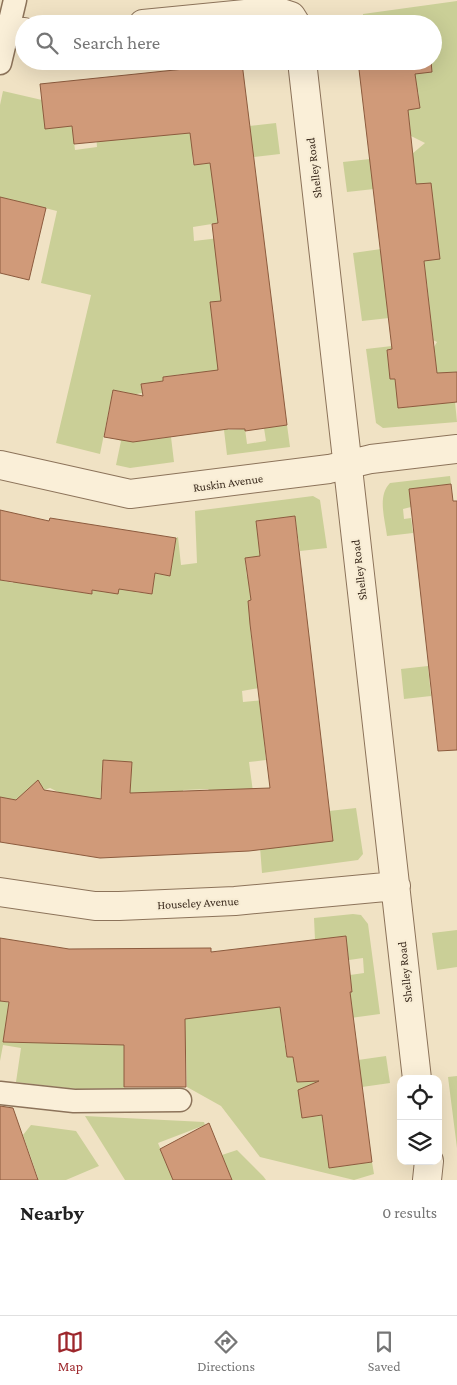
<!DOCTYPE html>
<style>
body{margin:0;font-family:"Crimson Pro",serif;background:#f6f6f6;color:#222}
.controls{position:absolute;right:15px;bottom:15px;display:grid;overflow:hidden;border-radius:10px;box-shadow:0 5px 20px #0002}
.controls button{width:45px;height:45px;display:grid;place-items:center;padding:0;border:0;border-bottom:1px solid #e0e0e0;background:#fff;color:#222;font:25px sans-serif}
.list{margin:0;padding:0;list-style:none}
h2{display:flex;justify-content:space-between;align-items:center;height:65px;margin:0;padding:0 20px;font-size:21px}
h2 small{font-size:16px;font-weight:400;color:#767676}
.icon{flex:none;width:28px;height:28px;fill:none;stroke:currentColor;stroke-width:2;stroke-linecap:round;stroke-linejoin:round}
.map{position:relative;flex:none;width:457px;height:1180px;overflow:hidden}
.search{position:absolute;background:#fff;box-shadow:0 5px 20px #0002;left:15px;right:15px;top:15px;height:55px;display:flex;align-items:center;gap:12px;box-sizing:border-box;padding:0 18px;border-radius:28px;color:#767676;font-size:19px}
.sheet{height:135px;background:#fff}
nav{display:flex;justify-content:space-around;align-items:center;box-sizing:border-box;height:70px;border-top:1px solid #e0e0e0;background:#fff;font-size:14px;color:#767676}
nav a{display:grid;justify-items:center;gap:2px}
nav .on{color:#9d272c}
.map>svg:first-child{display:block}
.green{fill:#cacf97}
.building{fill:#d09a79;stroke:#8c5b3e}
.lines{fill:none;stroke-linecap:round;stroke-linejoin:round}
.service-casing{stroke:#8c735a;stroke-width:25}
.minor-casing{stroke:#8c735a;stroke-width:30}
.service{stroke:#faefd8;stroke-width:22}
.minor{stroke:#faefd8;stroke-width:28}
.labels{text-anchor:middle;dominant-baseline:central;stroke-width:4;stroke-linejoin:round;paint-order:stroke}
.street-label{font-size:12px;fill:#3b2b1e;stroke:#f7ecd4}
</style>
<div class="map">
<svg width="457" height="1180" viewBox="0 0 457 1180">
<rect width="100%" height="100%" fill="#f0e2c4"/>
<!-- green -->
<path class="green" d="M 457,1 L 457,372 L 452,372 L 457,422 L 383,428 L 376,423 L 366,349 L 392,346 L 392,349 L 387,350 L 390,379 L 395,379 L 399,408 L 440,403 L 434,347 L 437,342 L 433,340 L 427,284 L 385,289 L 389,318 L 362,321 L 353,253 L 381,249 L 425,273 L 424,261 L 440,258 L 438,242 L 423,244 L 412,154 L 425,143 L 411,136 L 408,110 L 420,108 L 418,90 L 405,92 L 404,81 L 433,61 L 433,24 L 429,24 L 428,20 L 363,24 L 363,14 Z
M 184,61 L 242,61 L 242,63 L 185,70 Z
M 3,91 L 42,100 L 72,126 L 75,150 L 97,147 L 95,120 L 157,92 L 210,149 L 192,151 L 193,165 L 211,163 L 218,223 L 193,227 L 194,241 L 219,238 L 269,296 L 210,303 L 228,430 L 245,429 L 247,444 L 266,441 L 264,428 L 287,425 L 290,447 L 227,455 L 224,430 L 199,433 L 190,373 L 163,377 L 163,381 L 141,384 L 142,393 L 126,396 L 132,442 L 171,437 L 174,462 L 130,468 L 116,465 L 121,441 L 116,439 L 124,392 L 113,390 L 100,454 L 56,443 L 91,295 L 41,283 L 57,211 L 0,197 L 0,105 Z
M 276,123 L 280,154 L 253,157 L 249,126 Z
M 370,159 L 374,189 L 347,192 L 343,162 Z
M 450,476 L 451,484 L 409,489 L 411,507 L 403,509 L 404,519 L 411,518 L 413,533 L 387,536 C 385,519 377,496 390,483 Z
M 313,496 L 320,500 L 327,548 L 300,551 L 295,516 L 256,521 L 260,556 L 245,559 L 247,577 L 261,575 L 265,598 L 248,601 L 267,622 L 250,624 L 252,645 L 306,638 L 259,688 L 242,691 L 243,702 L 275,699 L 280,739 L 264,741 L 266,760 L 249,762 L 253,792 L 333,841 L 329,811 L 356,808 L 363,854 L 358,860 L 262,873 L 260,847 L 208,789 L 183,790 L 184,808 L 174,808 L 173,791 L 130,794 L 131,762 L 103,761 L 99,812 L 50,788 L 44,790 L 41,785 L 34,784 L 20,801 L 0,797 L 0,580 L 13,583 L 18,560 L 49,524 L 39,586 L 92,594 L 95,572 L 137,579 L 135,592 L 152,594 L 155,573 L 170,575 L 176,538 L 178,537 L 181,565 L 197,563 L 195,511 Z
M 428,666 L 431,696 L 404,699 L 401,669 Z
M 353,914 L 361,915 L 368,924 L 380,1014 L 328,1021 L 284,1041 L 287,1057 L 300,1056 L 315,1066 L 319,1093 L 299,1096 L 302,1118 L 322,1115 L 329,1168 L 372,1162 L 374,1174 L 354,1180 L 260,1157 L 221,1106 L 187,1087 L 186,1051 L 155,1051 L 124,1055 L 124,1088 L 77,1089 L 16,1082 L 21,1048 L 3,1045 L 0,1061 L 0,1001 L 7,1002 L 64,1043 L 80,1044 L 95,1009 L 351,992 L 350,975 L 364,973 L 363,958 L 349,960 L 345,936 L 315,940 L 314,918 Z
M 457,930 L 457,967 L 437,970 L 432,933 Z
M 386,1056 L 390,1083 L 362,1087 L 358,1060 Z
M 457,1076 L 457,1148 L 448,1077 Z
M 85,1116 L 204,1122 L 205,1125 L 158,1143 L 173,1180 L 125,1180 Z
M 31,1125 L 76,1131 L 99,1166 L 66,1180 L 34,1180 L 38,1178 L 23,1135 Z
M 237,1150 L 263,1176 L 266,1180 L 232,1180 L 222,1155 Z"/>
<!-- building -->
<path class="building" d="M 358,61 L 431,61 L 432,72 L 415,74 L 420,108 L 408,110 L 416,184 L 431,183 L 440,259 L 424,261 L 437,373 L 457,372 L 457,402 L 398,408 L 395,379 L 390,379 L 387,350 L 392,349 Z
M 242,63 L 287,425 L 245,431 L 245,429 L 228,429 L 133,442 L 104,437 L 113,390 L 143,396 L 141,384 L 163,381 L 163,377 L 218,370 L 210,302 L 221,301 L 212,224 L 218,223 L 210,163 L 194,165 L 190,133 L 74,144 L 72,126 L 45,129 L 40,84 Z
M 0,197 L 46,208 L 29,280 L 0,273 Z
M 451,484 L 453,501 L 457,501 L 457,750 L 438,751 L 409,489 Z
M 0,510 L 49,521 L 50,518 L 176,538 L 170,576 L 155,573 L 152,594 L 119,589 L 118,594 L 92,590 L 92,594 L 0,580 Z
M 295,516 L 333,841 L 249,851 L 100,858 L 0,842 L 0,797 L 16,800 L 38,780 L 44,790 L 101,799 L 103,760 L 132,762 L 130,793 L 270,788 L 250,624 L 248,601 L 251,600 L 245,558 L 260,556 L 256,521 Z
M 346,936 L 352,992 L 350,992 L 372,1162 L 329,1168 L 322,1115 L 302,1118 L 298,1090 L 319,1081 L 297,1082 L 293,1057 L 287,1057 L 280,1007 L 185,1019 L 186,1087 L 124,1087 L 124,1045 L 3,1042 L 9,1002 L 0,1001 L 0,938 L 69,949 L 211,948 L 211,952 Z
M 0,1106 L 13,1108 L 38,1180 L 0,1180 Z
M 209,1123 L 232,1180 L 173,1180 L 160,1149 Z"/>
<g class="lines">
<!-- service casing -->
<g class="service-casing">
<path id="service" d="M 0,63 L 15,0
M 0,1093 L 74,1101 L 180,1100"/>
</g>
<!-- minor casing -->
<g class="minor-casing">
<path id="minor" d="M 143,24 L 275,11 L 291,16 L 296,24
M 0,31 L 24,32
M 302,61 L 417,1079
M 0,465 L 130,494 L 329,469 L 371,459 L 457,449
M 0,892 L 95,906 L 119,906 L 235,901 L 396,886
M 427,1180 L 429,1161"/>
</g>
<!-- service -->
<use href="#service" class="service"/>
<!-- minor -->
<use href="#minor" class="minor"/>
</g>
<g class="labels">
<!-- street labels -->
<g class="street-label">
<text transform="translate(314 168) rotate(-97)">Shelley Road</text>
<text transform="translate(228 483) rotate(-8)">Ruskin Avenue</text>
<text transform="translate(359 570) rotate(-97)">Shelley Road</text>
<text transform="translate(198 903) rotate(-3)">Houseley Avenue</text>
<text transform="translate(405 972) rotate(-96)">Shelley Road</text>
</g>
</g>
</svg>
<div class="controls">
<button><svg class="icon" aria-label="locate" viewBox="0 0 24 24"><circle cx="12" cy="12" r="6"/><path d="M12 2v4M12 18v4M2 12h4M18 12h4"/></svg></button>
<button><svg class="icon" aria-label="layers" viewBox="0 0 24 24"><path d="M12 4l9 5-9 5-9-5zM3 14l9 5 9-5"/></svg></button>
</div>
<div class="search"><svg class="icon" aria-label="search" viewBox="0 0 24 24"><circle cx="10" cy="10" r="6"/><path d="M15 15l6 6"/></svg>Search here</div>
</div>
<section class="sheet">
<h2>Nearby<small>0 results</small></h2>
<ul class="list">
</ul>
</section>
<nav>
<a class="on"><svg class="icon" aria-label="map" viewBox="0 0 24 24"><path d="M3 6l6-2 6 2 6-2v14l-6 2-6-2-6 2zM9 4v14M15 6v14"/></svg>Map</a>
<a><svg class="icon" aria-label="directions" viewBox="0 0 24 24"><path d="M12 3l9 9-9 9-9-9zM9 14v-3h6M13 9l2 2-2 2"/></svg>Directions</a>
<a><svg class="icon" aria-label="saved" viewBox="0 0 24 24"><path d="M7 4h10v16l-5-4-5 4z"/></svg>Saved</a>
</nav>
